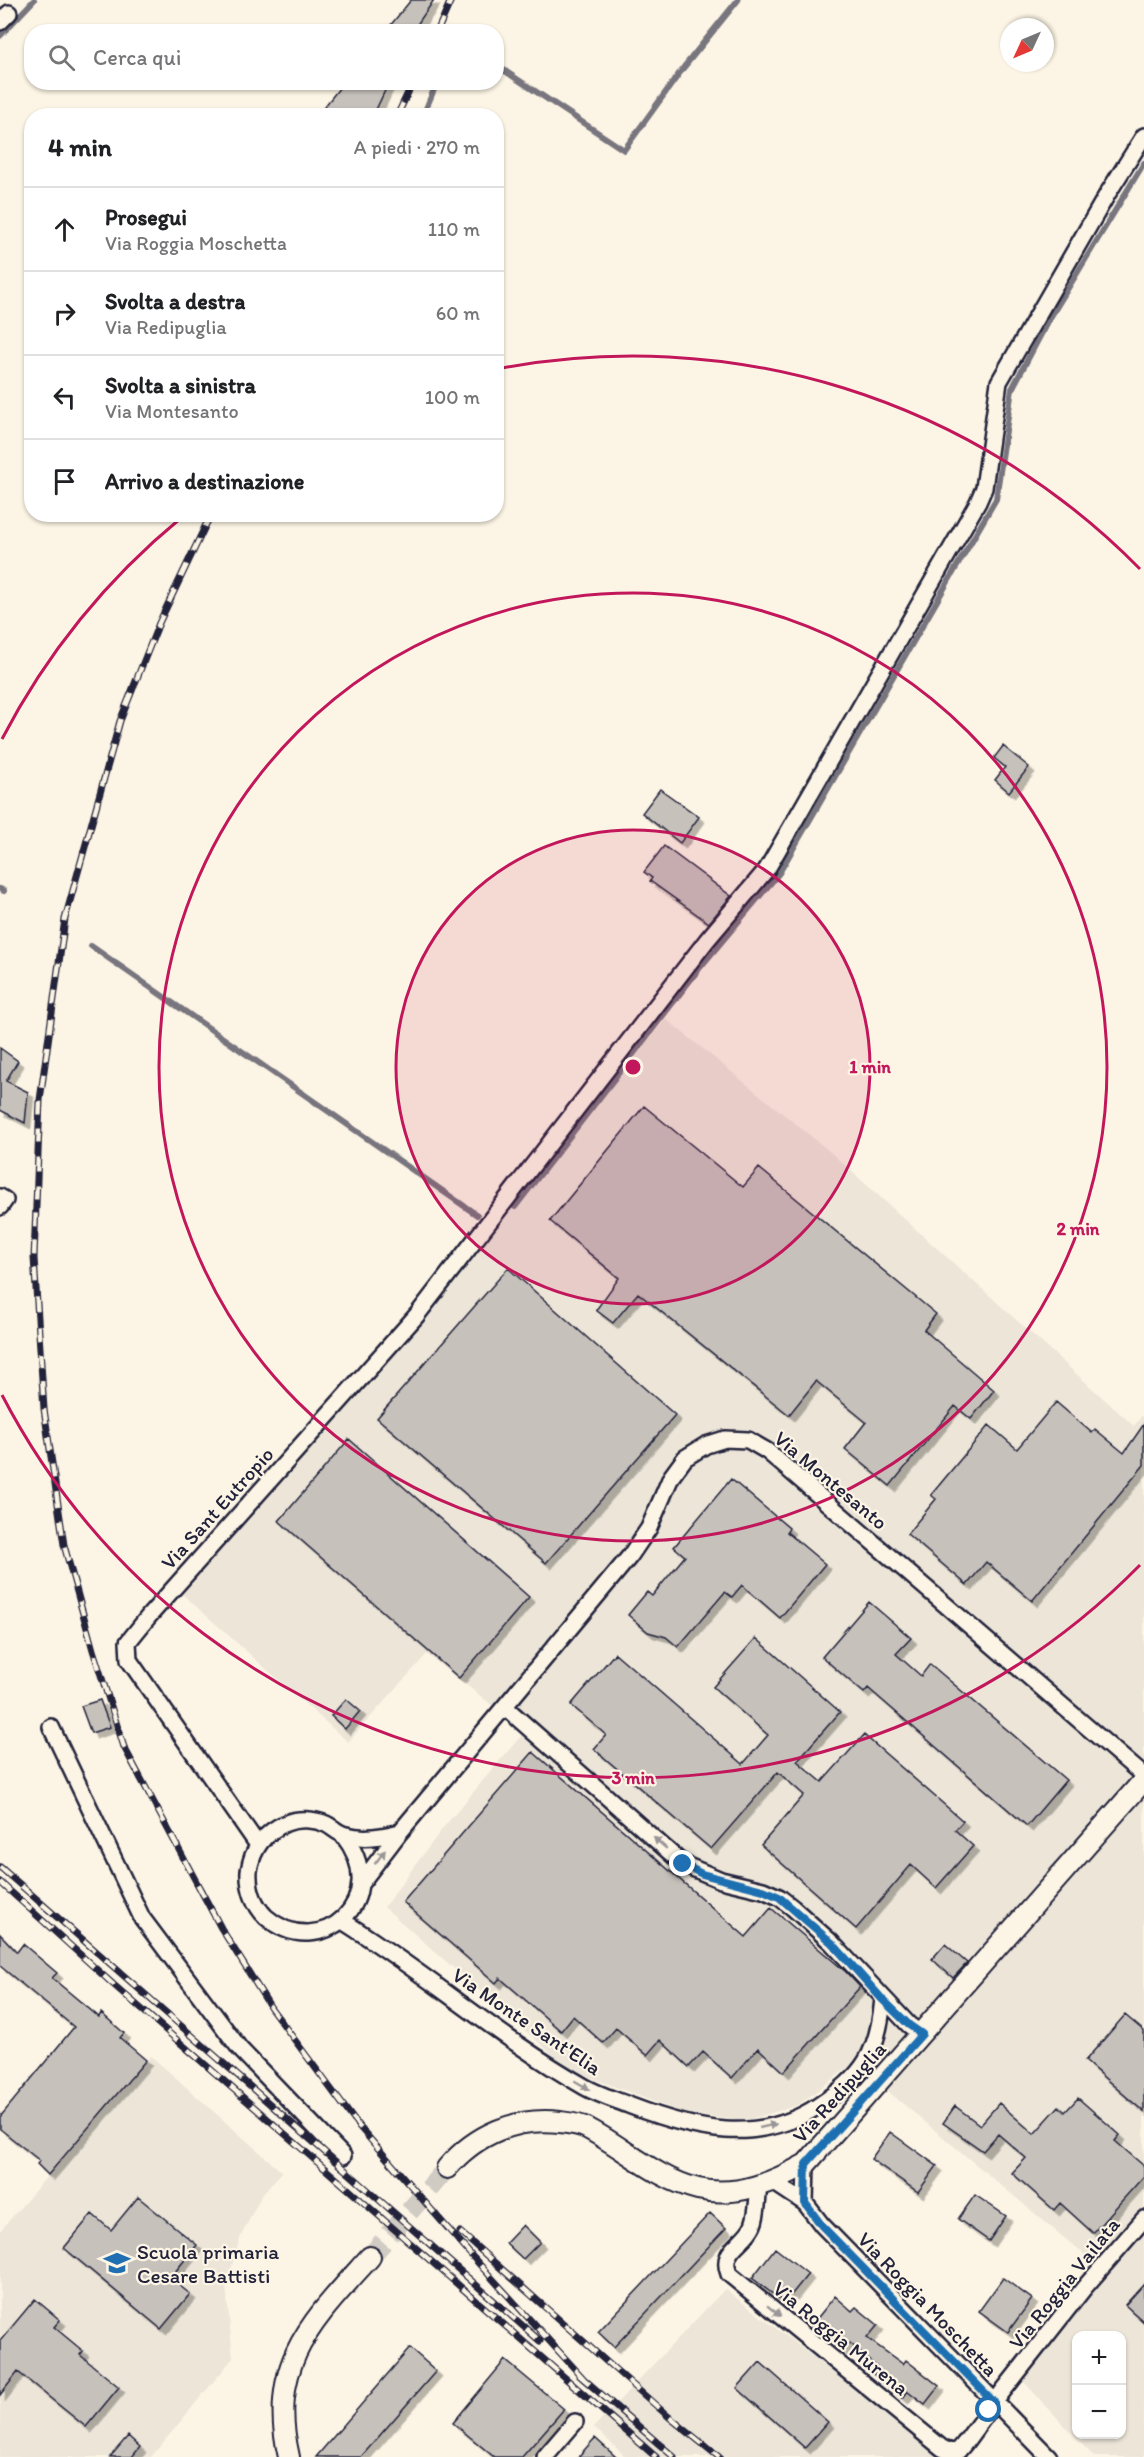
<!DOCTYPE html>
<html lang="it">
<meta charset="utf-8">
<style>
body{margin:0;font-family:Itim,sans-serif;background:#f6f6f6;color:#202124}
.controls{position:absolute;right:18px;bottom:18px;display:grid;overflow:hidden;border-radius:12px;box-shadow:0 2px 4px #0004}
.controls button{width:54px;height:54px;display:grid;place-items:center;padding:0;border:0;border-bottom:2px solid #e0e0e0;background:#fff;color:#202124;font:30px sans-serif}
.compass{position:absolute;left:1000px;top:18px;width:54px;height:54px;border-radius:50%;background:#fff;box-shadow:0 2px 4px #0004;rotate:226deg}
.stop{position:absolute;width:18px;height:18px;margin:-14px;border:4px solid #1f6fb2;border-radius:50%;background:#fff}
.stop.end{background:#1f6fb2;border-color:#fff;box-shadow:0 2px 6px #0008}
.list{margin:0;padding:0;list-style:none}
h2{display:flex;justify-content:space-between;align-items:center;height:78px;margin:0;padding:0 24px;font-size:26px}
h2 small{font-size:20px;font-weight:400;color:#757577}
.list li{display:grid;grid-template-columns:39px 1fr auto;gap:18px;align-items:center;box-sizing:border-box;height:84px;padding:0 24px;border-top:2px solid #e0e0e0}
.list b{display:block;font-size:22px;white-space:nowrap}
.list p{margin:0;font-size:20px;white-space:nowrap;color:#757577}
.list em{font-size:20px;font-style:normal;color:#757577}
.icon{flex:none;width:33px;height:33px;fill:none;stroke:currentColor;stroke-width:2;stroke-linecap:round;stroke-linejoin:round}
.map{position:relative;flex:none;width:1144px;height:2457px;overflow:hidden}
.search{position:absolute;background:#fff;box-shadow:0 2px 4px #0004;left:24px;top:24px;width:480px;height:66px;display:flex;align-items:center;gap:15px;box-sizing:border-box;padding:0 21px;border-radius:24px;color:#757577;font-size:22px}
.panel{position:absolute;background:#fff;box-shadow:0 2px 4px #0004;left:24px;top:108px;width:480px;height:414px;border-radius:24px}
.map>svg:first-child{display:block}
.built{fill:#ece5d8;fill-rule:evenodd}
.lines{fill:none;stroke-linecap:round;stroke-linejoin:round}
.stream{stroke:#78757e;stroke-width:6}
.building{fill:#c6c1bb;stroke:#22223b;stroke-width:1.5;filter:url(#shadow)}
.tertiary-tunnel{stroke:#d0cbc3;stroke-width:20;stroke-dasharray:20 10;stroke-linecap:butt}
.minor-casing{stroke:#22223b;stroke-width:20}
.tertiary-casing{stroke:#22223b;stroke-width:24}
.minor{stroke:#fcf5e5;stroke-width:15}
.tertiary{stroke:#fcf5e5;stroke-width:20}
.rail-casing{stroke:#22223b;stroke-width:7}
.rail{stroke:#fcf5e5;stroke-width:4.5;stroke-dasharray:14;stroke-linecap:butt}
.oneway{fill:#9a9698}
.route{stroke:#1f6fb2;stroke-width:8}
.ring{fill:none;stroke:#c2185b;stroke-width:3}
.labels{text-anchor:middle;dominant-baseline:central;stroke-width:4.5;stroke-linejoin:round;paint-order:stroke}
.street-label{font-size:21px;fill:#22223b;stroke:#fcf5e5}
.poi-label{font-size:21px;fill:#22223b;stroke:#fcf5e5;text-anchor:start}
.centre{fill:#c2185b;stroke:#fcf5e5;stroke-width:3}
.ring-label{font-size:18px;text-anchor:middle;font-weight:bold;fill:#c2185b;stroke:#fcf5e5;stroke-width:4.5;stroke-linejoin:round;paint-order:stroke}
</style>
<div class="map">
<svg width="1144" height="2457" viewBox="0 0 1144 2457">
<defs>
<filter id="shadow"><feDropShadow dx="5.5" dy="5.5" stdDeviation="0" flood-color="#0004"/></filter>
</defs>
<rect width="100%" height="100%" fill="#fcf5e5"/>
<filter id="ink" filterUnits="userSpaceOnUse"><feTurbulence type="fractalNoise" baseFrequency=".0167" numOctaves="2"/><feDisplacementMap in="SourceGraphic" scale="12" xChannelSelector="R" yChannelSelector="G"/><feConvolveMatrix kernelMatrix="1 2 1 2 8 2 1 2 1" color-interpolation-filters="sRGB"/></filter>
<g filter="url(#ink)">
<!-- built -->
<path class="built" d="M 666,1019 L 829,1151 L 1134,1426 L 1144,1413 L 1144,2457 L 1094,2457 L 1010,2367 L 1092,2261 L 854,2063 L 798,2105 L 744,2121 L 686,2114 L 569,2069 L 384,1907 L 443,1828 L 525,1731 L 427,1654 L 348,1742 L 180,1592 ZM 1076,2336 L 1122,2336 L 1122,2434 L 1076,2434 Z
M 151,2056 L 282,2172 L 262,2194 L 240,2238 L 226,2287 L 233,2358 L 151,2457 L 0,2457 L 0,2231 Z
M 725,2289 L 943,2457 L 626,2457 L 594,2427 Z"/>
<g class="lines">
<!-- stream -->
<path class="stream" d="M 0,36 L 34,0
M 496,65 L 624,150 L 684,67 L 738,0
M 423,116 L 437,82
M 0,889 L 4,891
M 91,946 L 477,1215
M 515,1207 L 702,965 L 779,873 L 996,499 L 1012,389 L 1048,321 L 1144,163"/>
</g>
<!-- building -->
<path class="building" d="M 411,0 L 434,0 L 412,32 L 385,32 Z
M 344,82 L 389,82 L 373,116 L 317,116 Z
M 1003,746 L 1029,767 L 1009,792 L 995,780 L 1005,767 L 994,758 Z
M 660,789 L 699,817 L 680,843 L 642,813 Z
M 664,846 L 731,896 L 709,923 L 650,881 L 652,878 L 644,872 Z
M 0,1048 L 18,1061 L 6,1081 L 28,1092 L 25,1123 L 0,1110 Z
M 644,1106 L 743,1187 L 759,1168 L 936,1314 L 924,1330 L 994,1390 L 971,1419 L 955,1406 L 890,1486 L 845,1449 L 866,1422 L 816,1381 L 789,1415 L 638,1293 L 613,1323 L 596,1310 L 619,1278 L 550,1221 Z
M 508,1268 L 675,1415 L 546,1563 L 377,1418 Z
M 1056,1402 L 1092,1433 L 1095,1429 L 1124,1453 L 1144,1424 L 1144,1465 L 1032,1601 L 986,1562 L 967,1585 L 907,1534 L 936,1499 L 931,1495 L 989,1425 L 1017,1449 Z
M 349,1439 L 529,1597 L 459,1678 L 279,1521 Z
M 731,1479 L 789,1528 L 787,1532 L 825,1564 L 780,1618 L 742,1585 L 732,1597 L 725,1592 L 678,1647 L 666,1637 L 648,1632 L 628,1615 L 647,1592 L 652,1596 L 685,1556 L 674,1547 Z
M 869,1602 L 911,1638 L 896,1654 L 921,1676 L 930,1664 L 1066,1780 L 1027,1826 L 868,1688 L 864,1693 L 822,1657 Z
M 756,1638 L 840,1712 L 797,1761 L 822,1782 L 864,1735 L 963,1821 L 955,1830 L 973,1846 L 936,1888 L 911,1865 L 856,1929 L 761,1845 L 804,1795 L 778,1772 L 711,1849 L 594,1749 L 606,1735 L 571,1705 L 615,1653 L 743,1764 L 768,1735 L 713,1687 Z
M 346,1699 L 360,1711 L 345,1729 L 331,1716 Z
M 100,1700 L 110,1727 L 91,1733 L 81,1706 Z
M 533,1752 L 746,1937 L 771,1908 L 846,1972 L 860,1987 L 784,2072 L 758,2048 L 732,2078 L 703,2052 L 689,2067 L 660,2040 L 647,2055 L 616,2028 L 603,2043 L 573,2016 L 561,2031 L 500,1978 L 496,1983 L 403,1902 Z
M 0,1934 L 17,1952 L 23,1944 L 57,1973 L 52,1978 L 99,2017 L 101,2013 L 124,2033 L 120,2038 L 146,2060 L 48,2175 L 37,2164 L 40,2161 L 0,2129 L 0,2117 L 74,2027 L 0,1966 Z
M 945,1944 L 967,1963 L 953,1978 L 932,1959 Z
M 1125,2015 L 1144,2031 L 1144,2112 L 1085,2061 Z
M 1078,2098 L 1120,2135 L 1115,2141 L 1144,2166 L 1144,2176 L 1093,2233 L 1060,2203 L 1054,2210 L 1012,2173 L 1026,2158 L 998,2134 L 983,2151 L 943,2123 L 955,2106 L 980,2125 L 999,2103 L 1034,2134 L 1059,2106 L 1065,2112 Z
M 890,2132 L 937,2166 L 918,2192 L 871,2159 Z
M 975,2195 L 1006,2216 L 989,2241 L 958,2219 Z
M 138,2197 L 197,2245 L 170,2278 L 190,2294 L 161,2329 L 64,2248 L 92,2214 L 111,2230 Z
M 710,2213 L 726,2228 L 614,2347 L 598,2332 Z
M 523,2225 L 540,2242 L 523,2259 L 506,2243 Z
M 775,2248 L 808,2274 L 792,2294 L 789,2292 L 782,2301 L 752,2278 Z
M 1003,2278 L 1032,2299 L 1008,2332 L 979,2311 Z
M 1144,2284 L 1144,2322 L 1125,2305 Z
M 835,2296 L 852,2311 L 856,2307 L 878,2325 L 867,2338 L 903,2364 L 906,2360 L 939,2386 L 925,2404 L 908,2391 L 903,2398 L 873,2374 L 878,2368 L 849,2343 L 843,2351 L 811,2326 Z
M 35,2299 L 60,2320 L 54,2327 L 83,2351 L 80,2355 L 119,2387 L 86,2427 L 18,2372 L 0,2395 L 0,2341 Z
M 410,2348 L 436,2371 L 361,2457 L 316,2457 Z
M 505,2360 L 564,2409 L 522,2457 L 494,2457 L 453,2423 Z
M 760,2362 L 828,2422 L 805,2448 L 737,2388 Z
M 128,2436 L 140,2447 L 132,2457 L 110,2457 Z
M 595,2438 L 616,2457 L 578,2457 Z"/>
<g class="lines">
<!-- tertiary-tunnel -->
<path class="tertiary-tunnel" d="M 370,2257 L 447,2168"/>
<!-- minor casing -->
<g class="minor-casing">
<path id="minor" d="M 0,22 L 9,13
M 0,1197 L 5,1200 L 0,1207
M 505,1707 L 683,1864 L 721,1880 L 763,1890 L 779,1897 L 793,1908 L 832,1943 L 909,2025 L 922,2034
M 51,1727 L 142,1918 L 240,2049 L 343,2156
M 343,1835 C 394,1899 320,1964 266,1917 C 254,1905 248,1888 249,1871 C 252,1849 265,1832 286,1823 C 298,1818 314,1819 326,1824 C 333,1827 338,1834 346,1835 C 364,1840 382,1837 400,1832
M 258,1845 L 129,1660 L 128,1642 L 149,1616 L 417,1315 L 707,940 L 767,869 L 978,502 L 984,488 L 999,382 L 1108,193 L 1144,136
M 361,1883 L 400,1832 L 630,1556 L 649,1528 L 671,1477 L 685,1458 L 706,1445 L 725,1439 L 748,1440 L 767,1451 L 1144,1776
M 341,1920 C 425,1972 499,2038 585,2087 C 599,2095 616,2100 631,2106 C 694,2130 758,2146 818,2106 C 864,2076 878,2053 883,1999
M 773,2182 L 805,2203 L 822,2225 L 1049,2457
M 759,2186 C 757,2199 758,2213 753,2225 C 745,2244 719,2249 729,2274 L 942,2448 L 950,2452 L 958,2451 L 964,2444 L 1003,2391 L 1084,2288 L 1144,2219
M 805,2203 L 806,2164
M 545,2457 L 575,2422"/>
</g>
<!-- tertiary casing -->
<g class="tertiary-casing">
<path id="tertiary" d="M 447,2168 C 476,2134 516,2117 560,2122 C 568,2123 579,2124 587,2128 C 623,2147 657,2179 698,2189 C 737,2198 774,2182 806,2164 L 1144,1780
M 289,2457 C 267,2363 312,2322 370,2257"/>
</g>
<!-- minor -->
<use href="#minor" class="minor"/>
<!-- tertiary -->
<use href="#tertiary" class="tertiary"/>
<!-- rail casing -->
<g class="rail-casing">
<path id="rail" d="M 437,32 L 451,0
M 397,116 L 413,82
M 211,514 L 159,623 L 120,721 L 65,919 L 40,1100 L 34,1258 L 44,1409 L 64,1545 L 93,1650 L 124,1747 L 221,1928 L 271,2008 L 357,2124 L 470,2254 L 584,2379
M 0,1867 L 540,2341
M 0,1882 L 115,1986 L 656,2457
M 460,2232 L 669,2417 L 719,2457
M 579,2375 L 674,2457"/>
</g>
<!-- rail -->
<use href="#rail" class="rail"/>
</g>
<!-- one-way arrows -->
<defs><path id="oneway-solid" d="M-6-.8H1V-3.2L6.5 0L1 3.2V.8H-6Z" transform="scale(1.5)"/></defs>
<g class="oneway">
<use href="#oneway-solid" transform="translate(660 1843) rotate(-139)"/>
<use href="#oneway-solid" transform="translate(380 1857) rotate(-53)"/>
<use href="#oneway-solid" transform="translate(582 2085) rotate(30)"/>
<use href="#oneway-solid" transform="translate(768 2126) rotate(-13)"/>
<use href="#oneway-solid" transform="translate(774 2311) rotate(39)"/>
</g>
</g>
<g class="lines" filter="url(#ink)">
<!-- route -->
<path class="route" d="M 683,1864 L 702,1874 L 763,1890 L 779,1897 L 832,1943 L 882,1999 L 909,2025 L 922,2034 L 806,2164 L 805,2203 L 822,2226 L 994,2402 L 989,2410"/>
</g>
<!-- distance rings -->
<circle cx="633" cy="1067" r="237" fill="#c2185b" fill-opacity=".12"/>
<g class="ring">
<circle cx="633" cy="1067" r="237"/>
<circle cx="633" cy="1067" r="474"/>
<path d="M1140 1565A711 711 0 0 1 2 1395M2 739A711 711 0 0 1 181 518M497 369A711 711 0 0 1 1140 569"/>
</g>
<!-- icons -->
<defs>
<g id="school-bare" transform="scale(2.07)"><path d="M0-5L7-2L0 1L-7-2ZM-4 1L0 2.5L4 1V4Q0 6-4 4Z" fill="#1f6fb2" stroke="#fcf5e5" stroke-width="2.5" paint-order="stroke"/></g>
</defs>
<g fill-rule="evenodd">
<use href="#school-bare" x="117" y="2263"/>
</g>
<g class="labels">
<!-- street labels -->
<g class="street-label">
<text transform="translate(831 1480) rotate(40)">Via Montesanto</text>
<text transform="translate(217 1508) rotate(-48)">Via Sant Eutropio</text>
<text transform="translate(527 2021) rotate(34)">Via Monte Sant'Elia</text>
<text transform="translate(839 2092) rotate(-48)">Via Redipuglia</text>
<text transform="translate(1064 2283) rotate(-51)">Via Roggia Vailata</text>
<text transform="translate(928 2304) rotate(46)">Via Roggia Moschetta</text>
<text transform="translate(841 2338) rotate(39)">Via Roggia Murena</text>
</g>
<!-- poi labels -->
<g class="poi-label">
<text x="137" y="2251">Scuola primaria<tspan x="137" dy="24">Cesare Battisti</tspan></text>
</g>
</g>
<circle cx="633" cy="1067" r="9" class="centre"/>
<g class="ring-label">
<text x="870" y="1073">1 min</text>
<text x="1078" y="1235">2 min</text>
<text x="633" y="1784">3 min</text>
</g>
</svg>
<div class="controls">
<button>+</button>
<button>−</button>
</div>
<svg class="compass" viewBox="-18 -18 36 36"><path d="M0-13l5 13h-10z" fill="#e53935"/><path d="M0 13l5-13h-10z" fill="#757577"/></svg>
<div class="stop" style="left:989px;top:2410px"></div>
<div class="stop end" style="left:683px;top:1864px"></div>
<div class="search"><svg class="icon" aria-label="search" viewBox="0 0 24 24"><circle cx="10" cy="10" r="6"/><path d="M15 15l6 6"/></svg>Cerca qui</div>
<section class="panel">
<h2>4 min<small>A piedi · 270 m</small></h2>
<ul class="list">
<li><svg class="icon" aria-label="ahead" viewBox="0 0 24 24"><path d="M12 20V5M6 11l6-6 6 6"/></svg><div><b>Prosegui</b><p>Via Roggia Moschetta</p></div><em>110 m</em></li>
<li><svg class="icon" aria-label="right" viewBox="0 0 24 24"><path d="M7 20v-9h11M14 6l5 5-5 5"/></svg><div><b>Svolta a destra</b><p>Via Redipuglia</p></div><em>60 m</em></li>
<li><svg class="icon" aria-label="left" viewBox="0 0 24 24"><path d="M17 20v-9H6M10 6l-5 5 5 5"/></svg><div><b>Svolta a sinistra</b><p>Via Montesanto</p></div><em>100 m</em></li>
<li><svg class="icon" aria-label="arrive" viewBox="0 0 24 24"><path d="M6 21V4h12l-3 4 3 4H6"/></svg><div><b>Arrivo a destinazione</b></div></li>
</ul>
</section>
</div>
